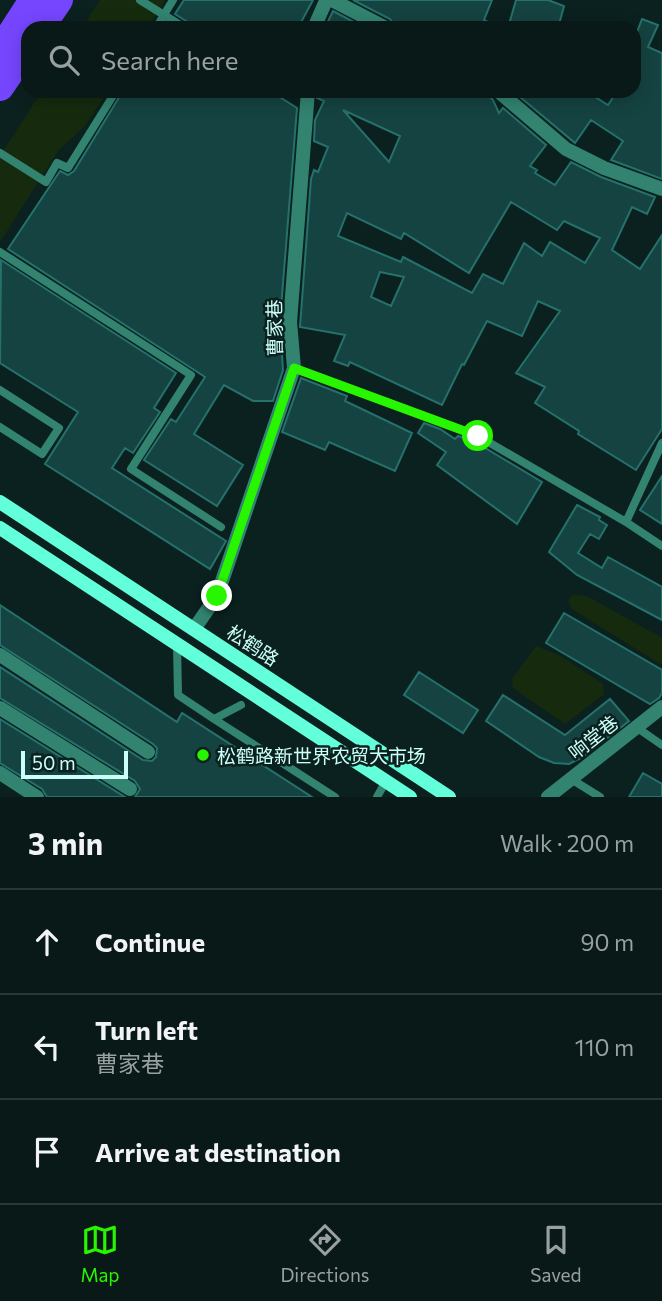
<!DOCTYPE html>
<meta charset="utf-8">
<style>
body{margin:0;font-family:Commissioner,"Noto Sans SC",sans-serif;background:#112220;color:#f1f3f6}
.scale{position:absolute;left:21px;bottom:18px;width:107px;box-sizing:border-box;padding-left:7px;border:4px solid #cbfff7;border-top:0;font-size:19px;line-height:24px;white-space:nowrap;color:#cbfff7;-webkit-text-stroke:5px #0b211f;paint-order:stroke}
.stop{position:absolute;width:21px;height:21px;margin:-16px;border:5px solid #28f600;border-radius:50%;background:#fff}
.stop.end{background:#28f600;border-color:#fff;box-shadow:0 2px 7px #0008}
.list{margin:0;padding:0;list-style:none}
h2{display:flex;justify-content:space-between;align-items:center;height:91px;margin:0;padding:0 28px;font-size:30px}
h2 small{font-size:23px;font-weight:400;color:#98a0a1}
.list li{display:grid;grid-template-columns:46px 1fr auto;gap:21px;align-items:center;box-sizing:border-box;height:105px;padding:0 28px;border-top:2px solid #293836}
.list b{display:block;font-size:26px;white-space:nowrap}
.list p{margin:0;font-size:23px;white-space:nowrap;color:#98a0a1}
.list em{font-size:23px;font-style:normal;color:#98a0a1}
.icon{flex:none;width:38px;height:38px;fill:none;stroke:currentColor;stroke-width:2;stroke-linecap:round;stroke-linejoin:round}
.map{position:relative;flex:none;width:662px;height:797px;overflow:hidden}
.search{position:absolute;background:#081917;box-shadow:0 4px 18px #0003;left:21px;right:21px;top:21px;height:77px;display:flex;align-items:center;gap:18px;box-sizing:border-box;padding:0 24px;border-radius:21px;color:#98a0a1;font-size:26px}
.sheet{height:406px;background:#081917}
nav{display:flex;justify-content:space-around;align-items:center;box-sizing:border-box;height:98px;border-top:2px solid #293836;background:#081917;font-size:19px;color:#98a0a1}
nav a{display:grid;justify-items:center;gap:4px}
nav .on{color:#28f600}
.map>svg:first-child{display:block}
.green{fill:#162b0e}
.building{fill:#154341;stroke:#25716c;stroke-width:2;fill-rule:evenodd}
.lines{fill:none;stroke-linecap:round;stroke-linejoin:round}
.lane{stroke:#328471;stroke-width:8}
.street{stroke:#328471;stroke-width:14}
.secondary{stroke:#62ffda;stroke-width:14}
.highway{stroke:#7646ff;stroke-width:28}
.highway-bridge{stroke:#7646ff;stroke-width:28}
.route{stroke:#28f600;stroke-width:9}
.poi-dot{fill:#28f600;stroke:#0b211f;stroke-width:2.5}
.labels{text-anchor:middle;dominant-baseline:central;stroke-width:5;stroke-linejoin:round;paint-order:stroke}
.street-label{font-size:19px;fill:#cbfff7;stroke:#0b211f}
.poi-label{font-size:19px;fill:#cbfff7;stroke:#0b211f;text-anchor:start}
</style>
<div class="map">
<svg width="662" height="797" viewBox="0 0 662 797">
<rect width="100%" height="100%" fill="#0b211f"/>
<!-- green -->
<path class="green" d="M 100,0 L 165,0 L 148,28 L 82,28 Z
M 42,91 L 108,91 L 85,126 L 58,151 L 0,242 L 0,156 Z
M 572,595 L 587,596 L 662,638 L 662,665 L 572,609 L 568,600 Z
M 536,646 L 561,656 L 603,684 L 604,694 L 565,724 L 513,688 L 512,679 Z"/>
<!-- building -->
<path class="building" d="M 184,0 L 313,0 L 298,28 L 191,28 L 189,23 L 175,14 Z
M 353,0 L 492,0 L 484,20 L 499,28 L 396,28 L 390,19 Z
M 516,0 L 548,0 L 564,6 L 558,28 L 508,28 Z
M 333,11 L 365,28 L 325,28 Z
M 642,19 L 658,25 L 648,47 L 662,53 L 662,179 L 611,160 L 623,141 L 591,120 L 575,143 L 514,92 L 586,91 L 608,105 L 617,91 L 634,91 L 634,40 Z
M 123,91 L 270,91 L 297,108 L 280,321 L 283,370 L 273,401 L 253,401 L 224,385 L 194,434 L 243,465 L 217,506 L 144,460 L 171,419 L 176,422 L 205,377 L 8,249 L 60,171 L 68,175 L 74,171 Z
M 318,91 L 484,91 L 493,100 L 499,113 L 503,108 L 546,145 L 530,166 L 537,170 L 535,173 L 555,185 L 571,162 L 601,177 L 655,197 L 647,214 L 632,207 L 612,250 L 640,269 L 662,235 L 662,429 L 636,470 L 578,434 L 579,431 L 535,403 L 545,387 L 516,373 L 560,311 L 538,301 L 522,336 L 487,321 L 464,365 L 462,364 L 442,405 L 350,362 L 348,366 L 334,361 L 345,335 L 300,327 L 311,179 L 314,170 L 318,172 L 328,147 L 314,141 L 315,120 L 324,101 L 317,98 ZM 343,110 L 400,136 L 389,162 ZM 511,202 L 557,230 L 564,221 L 600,238 L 585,263 L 550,242 L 542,256 L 524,243 L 503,284 L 483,274 L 472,293 L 403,257 L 401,262 L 338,236 L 347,213 L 401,239 L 404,233 L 469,273 ZM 380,272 L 404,277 L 391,306 L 371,297 Z
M 1,260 L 176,373 L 154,408 L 160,412 L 133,453 L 125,448 L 112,468 L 226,541 L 210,569 L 45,464 L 78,412 L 0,363 Z
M 301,378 L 347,396 L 345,401 L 412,433 L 395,471 L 329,442 L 325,450 L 282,432 Z
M 424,423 L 440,429 L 455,439 L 458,436 L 475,442 L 542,482 L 517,524 L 437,465 L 446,452 L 418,433 Z
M 662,476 L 662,524 L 640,510 Z
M 577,505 L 600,517 L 599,520 L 607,525 L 599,539 L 590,534 L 578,553 L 602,568 L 608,557 L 662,587 L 662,620 L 577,575 L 549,552 Z
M 0,605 L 177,722 L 182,713 L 312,797 L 135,797 L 140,789 L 135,781 L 0,698 L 0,667 L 143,760 L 152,761 L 156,757 L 157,748 L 153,744 L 0,645 Z
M 564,613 L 662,670 L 662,693 L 659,698 L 650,704 L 546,643 Z
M 419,672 L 478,710 L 463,733 L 404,695 Z
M 503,695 L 565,735 L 610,699 L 629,721 L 583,757 L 569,764 L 554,763 L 539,757 L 486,721 Z
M 0,719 L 125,797 L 47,797 L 42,789 L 0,763 Z
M 643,773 L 662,784 L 662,797 L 629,797 Z"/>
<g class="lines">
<!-- lane -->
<path class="lane" d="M 140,0 L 185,28
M 156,28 L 173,0
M 0,153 L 46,182 L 57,163 L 68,168 L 116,91
M 0,252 L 191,375 L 131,469 L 221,527
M 294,368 L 478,436 L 626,522
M 0,390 L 59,428 L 42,454 L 0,427
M 662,443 L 626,522 L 662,546
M 177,644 L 178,695 L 214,719
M 241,705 L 214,719 L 335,797
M 636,727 L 662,745
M 571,779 L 600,797
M 377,797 L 386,781"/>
<!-- street -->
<path class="street" d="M 332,0 L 386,28
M 314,28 L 325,3 L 329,0
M 498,91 L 566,149 L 604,168 L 662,189
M 194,629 L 217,596 L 294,368 L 290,322 L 308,91
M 0,655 L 148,752
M 0,708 L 130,789
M 0,773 L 37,797
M 548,797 L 662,707"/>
<!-- secondary -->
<path class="secondary" d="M 0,502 L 449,797
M 0,528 L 410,797"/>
<!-- highway -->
<path class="highway" d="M 0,51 L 33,0
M 0,87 L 28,46"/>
<!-- highway-bridge -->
<path class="highway-bridge" d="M 40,28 L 59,0"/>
</g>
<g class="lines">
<!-- route -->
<path class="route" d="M 217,596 L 294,368 L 478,436"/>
</g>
<!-- markers -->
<circle class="poi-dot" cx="203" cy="755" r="7"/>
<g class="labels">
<!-- street labels -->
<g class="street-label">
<text transform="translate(274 328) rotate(-91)">曹家巷</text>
<text transform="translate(253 645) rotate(33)">松鹤路</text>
<text transform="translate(593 737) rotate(-38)">响堂巷</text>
</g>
<!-- poi labels -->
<g class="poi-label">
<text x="217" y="755">松鹤路新世界农贸大市场</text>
</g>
</g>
</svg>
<div class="scale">50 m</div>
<div class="stop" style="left:478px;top:436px"></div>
<div class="stop end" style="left:217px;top:596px"></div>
<div class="search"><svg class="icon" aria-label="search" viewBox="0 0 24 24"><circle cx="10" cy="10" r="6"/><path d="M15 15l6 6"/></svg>Search here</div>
</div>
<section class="sheet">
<h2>3 min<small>Walk · 200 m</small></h2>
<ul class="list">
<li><svg class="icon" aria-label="ahead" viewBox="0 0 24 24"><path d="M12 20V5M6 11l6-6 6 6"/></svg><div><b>Continue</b></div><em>90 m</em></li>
<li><svg class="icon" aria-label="left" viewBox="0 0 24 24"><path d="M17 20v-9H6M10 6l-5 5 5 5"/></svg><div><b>Turn left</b><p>曹家巷</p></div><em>110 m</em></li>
<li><svg class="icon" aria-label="arrive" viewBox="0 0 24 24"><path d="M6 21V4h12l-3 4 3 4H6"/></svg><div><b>Arrive at destination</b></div></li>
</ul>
</section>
<nav>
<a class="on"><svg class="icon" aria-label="map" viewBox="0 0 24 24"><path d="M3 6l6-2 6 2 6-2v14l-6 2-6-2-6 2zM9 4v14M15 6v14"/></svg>Map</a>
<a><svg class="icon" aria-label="directions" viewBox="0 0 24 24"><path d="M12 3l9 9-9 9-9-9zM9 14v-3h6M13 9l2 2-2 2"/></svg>Directions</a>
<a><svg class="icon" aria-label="saved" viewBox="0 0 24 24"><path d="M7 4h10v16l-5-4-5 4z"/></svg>Saved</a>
</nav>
